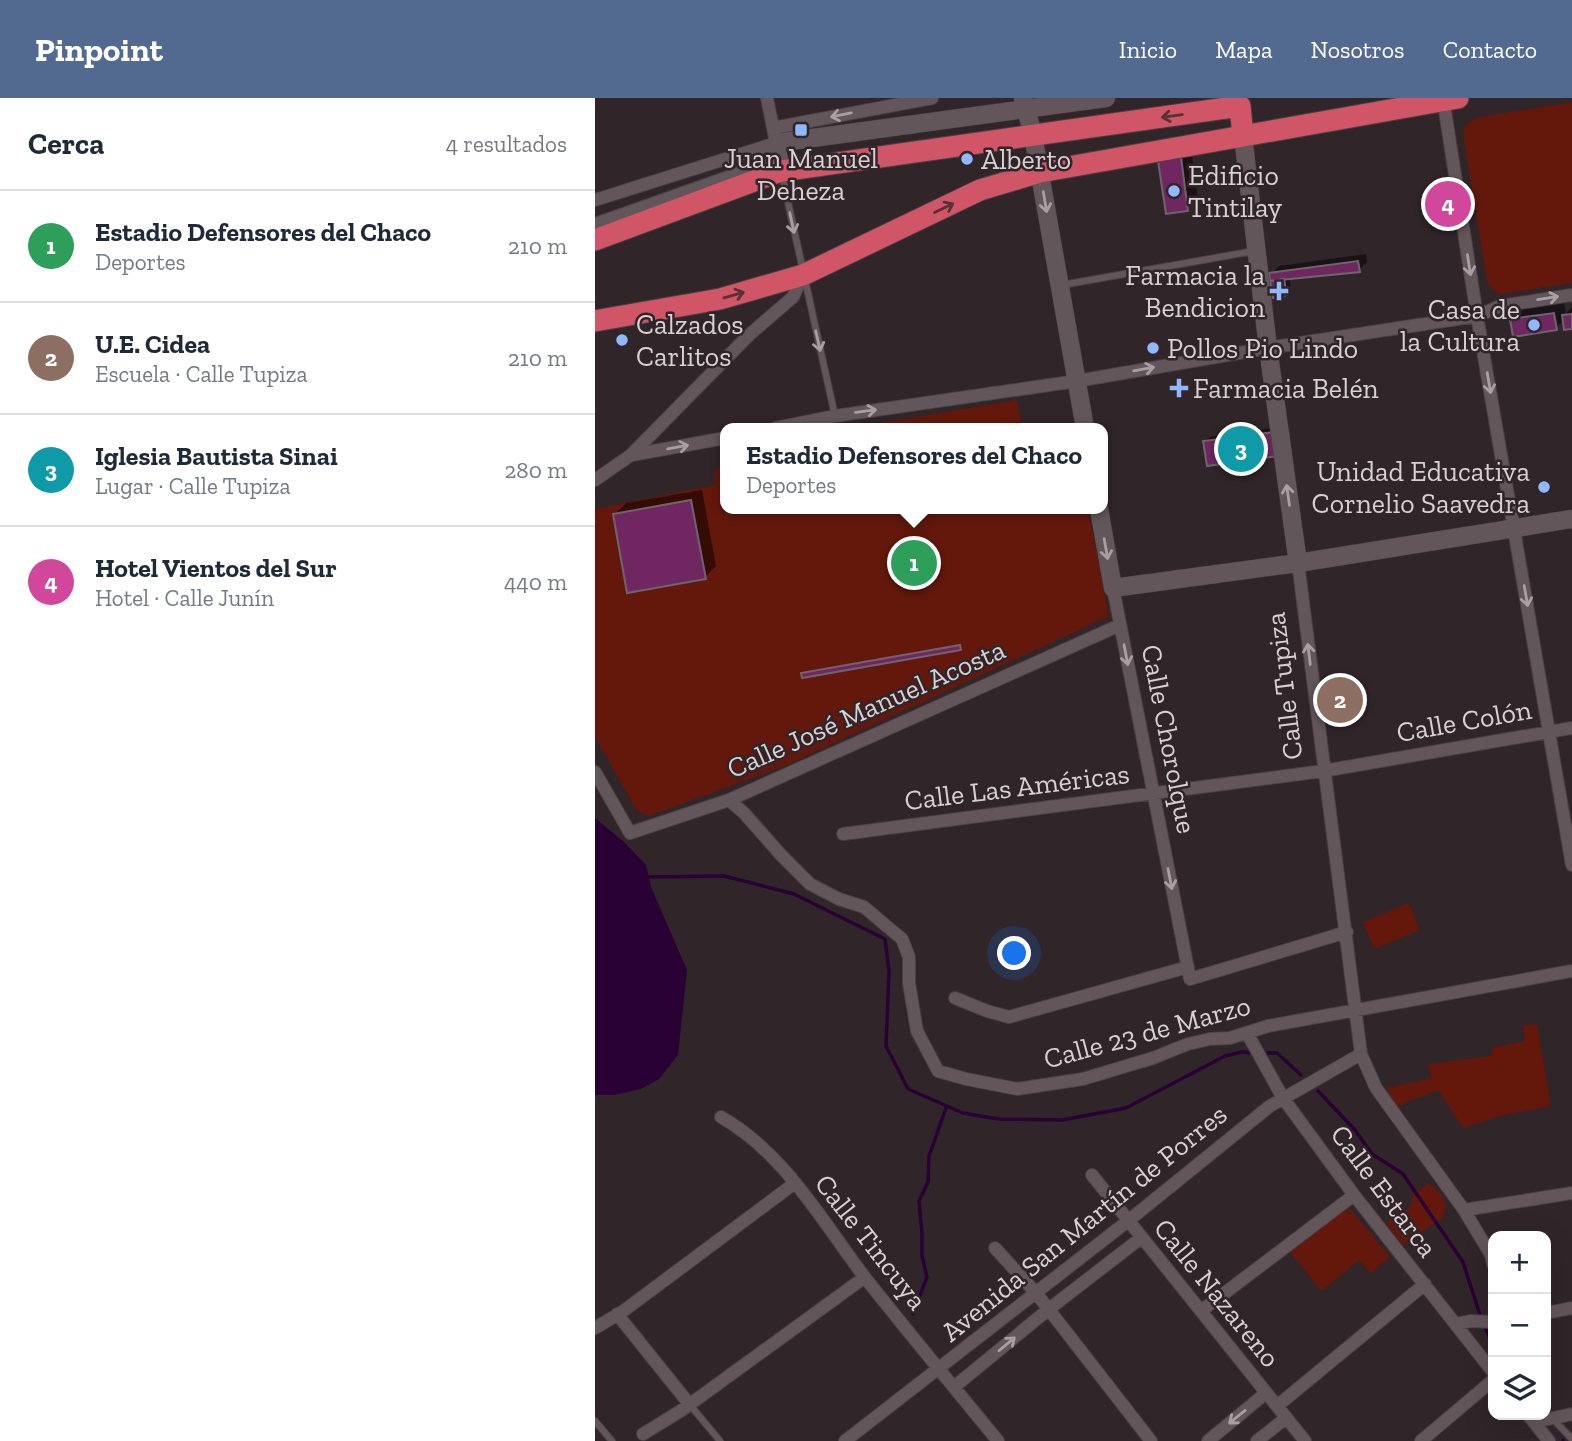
<!DOCTYPE html>
<html lang="es">
<meta charset="utf-8">
<style>
body{margin:0;font-family:"Zilla Slab",serif;background:#f2f2f3;color:#1f2937}
.controls{position:absolute;right:21px;bottom:21px;display:grid;overflow:hidden;border-radius:14px;box-shadow:0 7px 28px #0002}
.controls button{width:63px;height:63px;display:grid;place-items:center;padding:0;border:0;border-bottom:2px solid #e0e1e3;background:#fff;color:#1f2937;font:35px sans-serif}
.you{position:absolute;left:420px;top:856px;width:24px;height:24px;margin:-18px;border:5px solid #fff;border-radius:50%;background:#1a73e8;box-shadow:0 0 0 10px #1a73e833}
.badge{display:grid;place-items:center;width:46px;height:46px;border-radius:50%;background:#526990;color:#fff;font-size:23px;font-weight:700}
.pin{position:absolute;translate:-50% -50%;border:4px solid #fff;box-shadow:0 2px 7px #0006}
.popup{position:absolute;left:125px;top:325px;width:388px;height:91px;box-sizing:border-box;display:grid;place-content:center;border-radius:14px;background:#fff;filter:drop-shadow(0 2px 5px #0005);font-size:23px;white-space:nowrap;color:#747a83}
.popup b{font-size:26px;color:#1f2937}
.popup::after{content:'';position:absolute;left:50%;top:100%;margin-left:-14px;border:14px solid transparent;border-top-color:#fff}
.list{margin:0;padding:0;list-style:none}
h2{display:flex;justify-content:space-between;align-items:center;height:91px;margin:0;padding:0 28px;font-size:30px}
h2 small{font-size:23px;font-weight:400;color:#747a83}
.list li{display:grid;grid-template-columns:46px 1fr auto;gap:21px;align-items:center;box-sizing:border-box;height:112px;padding:0 28px;border-top:2px solid #e0e1e3}
.list b{display:block;font-size:26px;white-space:nowrap}
.list p{margin:0;font-size:23px;white-space:nowrap;color:#747a83}
.list em{font-size:23px;font-style:normal;color:#747a83}
.icon{flex:none;width:38px;height:38px;fill:none;stroke:currentColor;stroke-width:2;stroke-linecap:round;stroke-linejoin:round}
.map{position:relative;flex:none;width:977px;height:1343px;overflow:hidden}
header{display:flex;align-items:center;gap:42px;box-sizing:border-box;height:98px;padding:0 35px;background:#526990;color:#fff}
header strong{font-size:33px}
nav{display:flex;gap:38px;margin-inline-start:auto;font-size:24px}
main{display:flex}
aside{flex:1;background:#fff}
.map>svg:first-child{display:block}
.green{fill:#63180b}
.water{fill:#2a0135}
.shadow{fill:#0007}
.lines{fill:none;stroke-linecap:round;stroke-linejoin:round}
.stream{stroke:#2a0135;stroke-width:3.5}
.building{fill:#702761;stroke:#6f646c;stroke-width:2}
.lane-casing{stroke:#4a4044;stroke-width:8}
.street-casing{stroke:#4a4044;stroke-width:14}
.secondary-casing{stroke:#4a4044;stroke-width:19}
.highway-casing{stroke:#4a4044;stroke-width:23}
.lane{stroke:#63565a;stroke-width:6}
.street{stroke:#63565a;stroke-width:12}
.secondary{stroke:#63565a;stroke-width:18}
.highway{stroke:#cf5567;stroke-width:21}
.oneway{stroke:#a99fa3}
.oneway2{stroke:#583138}
.poi-dot{fill:#91b8fd;stroke:#302529;stroke-width:2.5}
.labels{text-anchor:middle;dominant-baseline:central;stroke-width:5;stroke-linejoin:round;paint-order:stroke}
.poi-label{font-size:28px;fill:#d8d0d3;stroke:#302529;text-anchor:start}
.street-label{font-size:28px;fill:#d8d0d3;stroke:#302529}
</style>
<header>
<strong>Pinpoint</strong>
<nav><a>Inicio</a><a>Mapa</a><a>Nosotros</a><a>Contacto</a></nav>
</header>
<main>
<aside>
<h2>Cerca<small>4 resultados</small></h2>
<ul class="list">
<li><span class="badge" style="background:#2e9e5b">1</span><div><b>Estadio Defensores del Chaco</b><p>Deportes</p></div><em>210 m</em></li>
<li><span class="badge" style="background:#8d6e63">2</span><div><b>U.E. Cidea</b><p>Escuela · Calle Tupiza</p></div><em>210 m</em></li>
<li><span class="badge" style="background:#0f9aa8">3</span><div><b>Iglesia Bautista Sinai</b><p>Lugar · Calle Tupiza</p></div><em>280 m</em></li>
<li><span class="badge" style="background:#d1479c">4</span><div><b>Hotel Vientos del Sur</b><p>Hotel · Calle Junín</p></div><em>440 m</em></li>
</ul>
</aside>
<div class="map">
<svg width="977" height="1343" viewBox="0 0 977 1343">
<rect width="100%" height="100%" fill="#302529"/>
<!-- green -->
<path class="green" d="M 977,4 L 977,185 L 905,196 L 896,190 L 892,183 L 868,35 L 870,28 L 880,20 Z
M 422,302 L 427,330 L 256,330 Z
M 130,363 L 130,411 L 493,411 L 514,518 L 189,668 L 54,718 L 42,713 L 0,639 L 0,411 L 120,387 L 119,375 Z
M 814,805 L 825,832 L 779,851 L 768,824 Z
M 942,926 L 956,1008 L 904,1018 L 868,1030 L 843,992 L 802,1008 L 791,990 L 837,980 L 832,966 L 897,958 L 897,950 L 930,943 L 928,927 Z
M 834,1085 L 846,1096 L 851,1108 L 848,1119 L 808,1147 L 791,1125 L 816,1108 L 818,1096 Z
M 747,1111 L 756,1112 L 795,1159 L 775,1175 L 764,1162 L 727,1193 L 695,1154 Z"/>
<!-- water -->
<path class="water" d="M 0,720 L 29,744 L 51,767 L 56,789 L 92,872 L 83,957 L 64,981 L 46,991 L 19,997 L 0,997 Z"/>
<!-- shadow -->
<path class="shadow" d="M 596,49 L 603,100 L 592,111 L 564,64 Z
M 771,156 L 772,164 L 764,172 L 694,179 L 696,190 L 691,195 L 676,176 L 684,168 Z
M 969,205 L 971,215 L 977,209 L 977,229 L 969,222 L 961,230 L 917,222 L 928,211 Z
M 684,329 L 687,352 L 610,344 L 615,339 Z
M 107,392 L 121,468 L 110,479 L 20,416 L 31,405 Z
M 366,546 L 365,551 L 208,576 L 210,574 Z"/>
<g class="lines">
<!-- stream -->
<path class="stream" d="M 51,779 L 129,778 L 199,796 L 290,841 L 294,873 L 291,948 L 313,991 L 368,1015 L 403,1021 L 467,1022 L 531,1010 L 630,958 L 647,954 L 657,955
M 673,955 L 682,955 L 706,977
M 723,993 L 760,1032 L 777,1056 L 808,1076 L 868,1164 L 886,1220
M 318,1216 L 332,1179 L 327,1158 L 327,1136 L 324,1103 L 333,1084 L 334,1058 L 351,1010
M 889,1227 L 898,1247
M 968,1342 L 968,1343"/>
</g>
<!-- building -->
<path class="building" d="M 586,59 L 593,113 L 571,116 L 563,63 Z
M 763,163 L 765,174 L 675,183 L 674,175 Z
M 689,181 L 692,197 L 678,200 L 675,183 Z
M 959,215 L 962,232 L 918,239 L 915,221 Z
M 977,216 L 977,231 L 969,232 L 967,217 Z
M 680,334 L 683,358 L 612,368 L 608,343 Z
M 96,402 L 111,481 L 32,495 L 18,416 Z
M 365,547 L 366,552 L 207,580 L 206,575 Z"/>
<g class="lines">
<!-- lane casing -->
<g class="lane-casing">
<path id="lane" d="M 187,77 L 240,318
M 467,187 L 659,153
M 95,1307 L 125,1343
M 957,1320 L 977,1341
M 0,1323 L 17,1343"/>
</g>
<!-- street casing -->
<g class="street-casing">
<path id="street" d="M 848,0 L 882,218 L 977,767
M 178,30 L 337,0
M 0,102 L 181,45 L 172,0
M 0,126 L 184,61
M 180,330 L 240,318 L 482,283 L 673,250 L 882,218 L 905,208 L 977,197
M 37,357 L 130,340
M 0,382 L 36,357 L 154,237 L 198,199 L 208,177
M 703,465 L 766,956 L 781,990 L 869,1112 L 896,1157 L 898,1166
M 518,490 L 595,881 L 752,834
M 0,674 L 35,735 L 134,702 L 525,527
M 134,702 L 149,715 L 186,757 L 215,786 L 244,801 L 269,809 L 307,841 L 314,859 L 314,885 L 322,933 L 343,973 L 371,981 L 422,991 L 488,981 L 558,960 L 593,946 L 615,941 L 635,940 L 673,928 L 977,873
M 248,736 L 728,673 L 977,630
M 360,900 L 392,913 L 414,919 L 593,869
M 652,935 L 688,1000 L 759,1097 L 898,1274
M 126,1019 C 188,1054 226,1121 268,1177 C 312,1233 358,1288 403,1343
M 497,1077 L 710,1343
M 869,1112 L 977,1095
M 400,1150 L 441,1195 L 556,1343
M 606,1213 L 759,1097
M 951,1215 L 977,1210
M 22,1216 L 95,1307
M 861,1226 L 876,1223 L 898,1224
M 0,1230 L 27,1214 L 200,1085
M 359,1289 L 454,1211 L 546,1140
M 682,1308 L 830,1186
M 933,1317 L 954,1343
M 939,1324 L 977,1316
M 48,1336 L 87,1312 L 270,1179
M 250,1343 L 533,1123 L 675,1008 L 766,956
M 613,1343 L 671,1295
M 662,1343 L 691,1320
M 826,1343 L 898,1282"/>
</g>
<!-- secondary casing -->
<g class="secondary-casing">
<path id="secondary" d="M 428,0 L 438,37 L 490,330
M 648,38 L 673,250 L 703,465
M 186,73 L 181,45 L 511,0
M 504,411 L 518,490 L 703,465 L 977,421"/>
</g>
<!-- highway casing -->
<g class="highway-casing">
<path id="highway" d="M 0,142 L 186,73 L 645,8 L 648,38
M 0,223 L 125,201 L 208,177 L 385,92 L 445,74 L 863,0"/>
</g>
<!-- lane -->
<use href="#lane" class="lane"/>
<!-- street -->
<use href="#street" class="street"/>
<!-- secondary -->
<use href="#secondary" class="secondary"/>
<!-- highway -->
<use href="#highway" class="highway"/>
</g>
<!-- one-way arrows -->
<defs><path id="oneway-shaft" d="M-6 0H5M1.5-3L5.5 0L1.5 3" fill="none" stroke-width="1.6" stroke-linecap="round" stroke-linejoin="round" transform="scale(1.75)"/></defs>
<g class="oneway">
<use href="#oneway-shaft" transform="translate(246 17) rotate(169)"/>
<use href="#oneway-shaft" transform="translate(450 104) rotate(81)"/>
<use href="#oneway-shaft" transform="translate(197 125) rotate(78)"/>
<use href="#oneway-shaft" transform="translate(874 167) rotate(81)"/>
<use href="#oneway-shaft" transform="translate(953 200) rotate(-9)"/>
<use href="#oneway-shaft" transform="translate(223 243) rotate(77)"/>
<use href="#oneway-shaft" transform="translate(549 271) rotate(-10)"/>
<use href="#oneway-shaft" transform="translate(894 285) rotate(80)"/>
<use href="#oneway-shaft" transform="translate(271 313) rotate(-8)"/>
<use href="#oneway-shaft" transform="translate(83 349) rotate(-10)"/>
<use href="#oneway-shaft" transform="translate(693 397) rotate(-98)"/>
<use href="#oneway-shaft" transform="translate(511 451) rotate(80)"/>
<use href="#oneway-shaft" transform="translate(931 498) rotate(80)"/>
<use href="#oneway-shaft" transform="translate(714 556) rotate(-97)"/>
<use href="#oneway-shaft" transform="translate(531 557) rotate(79)"/>
<use href="#oneway-shaft" transform="translate(575 781) rotate(79)"/>
<use href="#oneway-shaft" transform="translate(412 1246) rotate(-40)"/>
<use href="#oneway-shaft" transform="translate(642 1319) rotate(141)"/>
</g>
<g class="oneway2">
<use href="#oneway-shaft" transform="translate(577 18) rotate(172)"/>
<use href="#oneway-shaft" transform="translate(349 110) rotate(-26)"/>
<use href="#oneway-shaft" transform="translate(139 197) rotate(-16)"/>
</g>
<!-- markers -->
<g class="poi-dot">
<rect x="199" y="25" width="14" height="14" rx="3.5"/>
<circle cx="372" cy="61" r="7"/>
<circle cx="579" cy="93" r="7"/>
<path d="M680.5 182.5h7v7h7v7h-7v7h-7v-7h-7v-7h7z"/>
<circle cx="939" cy="227" r="7"/>
<circle cx="27" cy="242" r="7"/>
<circle cx="558" cy="250" r="7"/>
<path d="M580.5 279.5h7v7h7v7h-7v7h-7v-7h-7v-7h7z"/>
<circle cx="949" cy="389" r="7"/>
</g>
<g class="labels">
<!-- poi labels -->
<g class="poi-label">
<text x="206" y="60" text-anchor="middle">Juan Manuel<tspan x="206" dy="32">Deheza</tspan></text>
<text x="386" y="61">Alberto</text>
<text x="593" y="77">Edificio<tspan x="593" dy="32">Tintilay</tspan></text>
<text x="670" y="177" text-anchor="end">Farmacia la<tspan x="670" dy="32">Bendicion</tspan></text>
<text x="925" y="211" text-anchor="end">Casa de<tspan x="925" dy="32">la Cultura</tspan></text>
<text x="41" y="226">Calzados<tspan x="41" dy="32">Carlitos</tspan></text>
<text x="572" y="250">Pollos Pio Lindo</text>
<text x="598" y="290">Farmacia Belén</text>
<text x="935" y="373" text-anchor="end">Unidad Educativa<tspan x="935" dy="32">Cornelio Saavedra</tspan></text>
</g>
<!-- street labels -->
<g class="street-label">
<text transform="translate(689 588) rotate(-97)">Calle Tupiza</text>
<text transform="translate(271 611) rotate(-24)">Calle José Manuel Acosta</text>
<text transform="translate(869 623) rotate(-10)">Calle Colón</text>
<text transform="translate(574 641) rotate(79)">Calle Chorolque</text>
<text transform="translate(422 689) rotate(-7)">Calle Las Américas</text>
<text transform="translate(552 934) rotate(-15)">Calle 23 de Marzo</text>
<text transform="translate(789 1093) rotate(53)">Calle Estarca</text>
<text transform="translate(489 1125) rotate(-39)">Avenida San Martín de Porres</text>
<text transform="translate(276 1144) rotate(52)">Calle Tincuya</text>
<text transform="translate(622 1195) rotate(51)">Calle Nazareno</text>
</g>
</g>
</svg>
<div class="controls">
<button>+</button>
<button>−</button>
<button><svg class="icon" aria-label="layers" viewBox="0 0 24 24"><path d="M12 4l9 5-9 5-9-5zM3 14l9 5 9-5"/></svg></button>
</div>
<div class="you"></div>
<div class="pin badge" style="left:319px;top:465px;background:#2e9e5b">1</div>
<div class="popup"><b>Estadio Defensores del Chaco</b>Deportes</div>
<div class="pin badge" style="left:745px;top:602px;background:#8d6e63">2</div>
<div class="pin badge" style="left:646px;top:351px;background:#0f9aa8">3</div>
<div class="pin badge" style="left:853px;top:106px;background:#d1479c">4</div>
</div>
</main>
